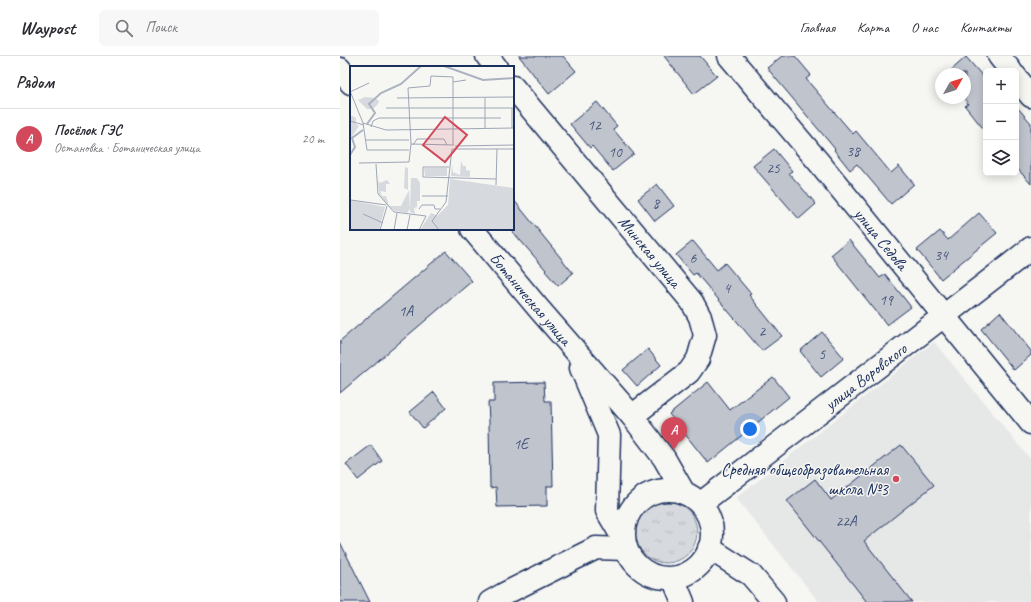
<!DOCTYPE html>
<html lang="ru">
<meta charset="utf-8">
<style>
body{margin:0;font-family:Caveat,sans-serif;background:#f7f7f7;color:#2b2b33}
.controls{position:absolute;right:12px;top:12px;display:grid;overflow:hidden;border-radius:6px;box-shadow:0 2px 10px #0003}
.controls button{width:36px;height:36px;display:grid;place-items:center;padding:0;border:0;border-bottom:1px solid #e1e1e2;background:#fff;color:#2b2b33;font:20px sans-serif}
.compass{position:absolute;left:595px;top:12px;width:36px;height:36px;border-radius:50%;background:#fff;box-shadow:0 2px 10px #0003;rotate:51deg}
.you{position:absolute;left:410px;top:373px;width:14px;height:14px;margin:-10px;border:3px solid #fff;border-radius:50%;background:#1a73e8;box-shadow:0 0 0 6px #1a73e833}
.badge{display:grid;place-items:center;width:26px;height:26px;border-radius:50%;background:#d1495b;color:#fff;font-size:13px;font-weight:700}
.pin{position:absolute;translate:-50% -33px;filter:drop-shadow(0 1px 2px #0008)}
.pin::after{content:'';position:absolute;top:21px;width:14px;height:12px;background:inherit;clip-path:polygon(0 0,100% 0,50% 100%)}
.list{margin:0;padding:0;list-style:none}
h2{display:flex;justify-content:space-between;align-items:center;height:52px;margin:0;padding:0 16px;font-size:17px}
h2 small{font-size:13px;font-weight:400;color:#7c7c81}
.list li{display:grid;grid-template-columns:26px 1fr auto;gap:12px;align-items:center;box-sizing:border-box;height:60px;padding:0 16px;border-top:1px solid #e1e1e2}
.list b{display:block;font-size:15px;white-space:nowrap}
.list p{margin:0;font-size:13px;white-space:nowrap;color:#7c7c81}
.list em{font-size:13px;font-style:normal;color:#7c7c81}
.icon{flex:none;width:22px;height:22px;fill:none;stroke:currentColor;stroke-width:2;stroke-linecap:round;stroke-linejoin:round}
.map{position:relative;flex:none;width:691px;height:546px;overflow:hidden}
header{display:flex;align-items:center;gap:24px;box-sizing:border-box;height:56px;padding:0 20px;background:#fff;border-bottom:1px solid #e1e1e2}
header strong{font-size:19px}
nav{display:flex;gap:22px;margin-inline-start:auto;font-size:14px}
.search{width:280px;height:36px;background:#f7f7f7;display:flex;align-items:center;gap:10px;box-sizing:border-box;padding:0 14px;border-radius:6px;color:#7c7c81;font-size:15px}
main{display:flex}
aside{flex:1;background:#fff}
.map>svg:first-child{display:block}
.built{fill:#e6e7e7}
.grass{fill:url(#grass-tufts);stroke:#78849e}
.building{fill:#c0c4cd;stroke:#1b2f5e}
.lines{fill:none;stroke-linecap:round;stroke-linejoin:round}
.minor-casing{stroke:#1b2f5e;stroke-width:25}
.minor{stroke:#f6f6f2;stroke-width:22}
.poi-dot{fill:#d1495b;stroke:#f6f6f2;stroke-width:1.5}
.labels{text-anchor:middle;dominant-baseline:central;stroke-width:3;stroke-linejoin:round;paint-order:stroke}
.number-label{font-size:15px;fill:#44547a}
.street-label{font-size:17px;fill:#1b2f5e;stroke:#f6f6f2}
.poi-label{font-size:17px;fill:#1b2f5e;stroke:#f6f6f2;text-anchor:end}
.inset-river{fill:none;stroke:#abb2c0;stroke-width:2}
.inset-road{fill:none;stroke:#9ea6b7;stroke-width:1}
.view{fill:#d1495b;fill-opacity:0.15;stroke:#d1495b;stroke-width:2}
.inset-edge{fill:none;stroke:#1b2f5e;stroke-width:2}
</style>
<header>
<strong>Waypost</strong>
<div class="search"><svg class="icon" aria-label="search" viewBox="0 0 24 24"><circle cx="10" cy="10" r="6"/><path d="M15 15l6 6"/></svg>Поиск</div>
<nav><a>Главная</a><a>Карта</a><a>О нас</a><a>Контакты</a></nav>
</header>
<main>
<aside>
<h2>Рядом<small></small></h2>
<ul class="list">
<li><span class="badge">A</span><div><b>Посёлок ГЭС</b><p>Остановка · Ботаническая улица</p></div><em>20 m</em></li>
</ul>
</aside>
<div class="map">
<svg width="691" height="546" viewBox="0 0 691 546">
<defs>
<pattern id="grass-tufts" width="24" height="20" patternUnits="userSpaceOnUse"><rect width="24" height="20" fill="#d6d9dd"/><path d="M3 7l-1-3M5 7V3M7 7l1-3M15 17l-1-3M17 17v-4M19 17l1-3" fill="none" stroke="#b7bbc0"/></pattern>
</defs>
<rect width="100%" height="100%" fill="#f6f6f2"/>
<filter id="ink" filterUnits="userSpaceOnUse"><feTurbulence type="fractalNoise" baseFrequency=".025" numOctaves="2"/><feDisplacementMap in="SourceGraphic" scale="8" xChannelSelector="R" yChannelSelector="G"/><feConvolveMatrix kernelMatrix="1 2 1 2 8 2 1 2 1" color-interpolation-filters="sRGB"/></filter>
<g filter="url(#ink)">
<!-- built -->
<path class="built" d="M 594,286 L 691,404 L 691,546 L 479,546 L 396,442 Z"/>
<!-- grass -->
<path class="grass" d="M295 476a31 31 0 1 1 62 0a31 31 0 1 1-62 0Z"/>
<!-- building -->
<path class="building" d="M 179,0 L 223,0 L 236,15 L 209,38 Z
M 324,0 L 360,0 L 377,20 L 354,38 Z
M 442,0 L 455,0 L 471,19 L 466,23 L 513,78 L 516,75 L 551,117 L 559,110 L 574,128 L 551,148 L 517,108 L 510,114 L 494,94 L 495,93 L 427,12 Z
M 626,1 L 646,24 L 646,76 L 625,50 L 628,48 L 624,42 L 625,42 L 625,18 L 607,18 Z
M 257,46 L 277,70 L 273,73 L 294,98 L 273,115 L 252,90 L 250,92 L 230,68 Z
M 676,50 L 691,67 L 691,128 L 676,111 Z
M 434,93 L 452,115 L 449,117 L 476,148 L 459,163 L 413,110 Z
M 317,128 L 334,150 L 315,165 L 298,143 Z
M 173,143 L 233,217 L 218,230 L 205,215 L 206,214 L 173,176 Z
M 639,157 L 657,177 L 601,223 L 577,194 L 600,175 L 608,184 Z
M 509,184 L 540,222 L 545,218 L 571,251 L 547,269 L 491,199 Z
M 353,185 L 377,214 L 385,207 L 411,238 L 409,239 L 442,280 L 422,295 L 356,217 L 353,219 L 336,199 Z
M 106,195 L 132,225 L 0,337 L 0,285 Z
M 660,256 L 691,295 L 691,299 L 674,314 L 641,273 Z
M 482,276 L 504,302 L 481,321 L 460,295 Z
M 308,293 L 321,309 L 297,330 L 283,314 Z
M 433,321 L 449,341 L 368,407 L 329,358 L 368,326 L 390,354 Z
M 204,326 L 205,345 L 211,345 L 213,430 L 207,430 L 207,450 L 157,451 L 156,431 L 150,432 L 149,365 L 148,346 L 154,346 L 154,327 Z
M 94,336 L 106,352 L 83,372 L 70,356 Z
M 31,389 L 42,405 L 18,424 L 6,408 Z
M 561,389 L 594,429 L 524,485 L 572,546 L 527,546 L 447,445 L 475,423 L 491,444 Z
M 0,486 L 30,546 L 0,546 Z"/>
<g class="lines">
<!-- minor casing -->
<g class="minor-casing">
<g id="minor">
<path d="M 147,0 L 156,11"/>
<path id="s1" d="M 389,0 L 482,110 L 691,367"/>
<path d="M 659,0 L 671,15"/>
<path d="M 0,13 L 11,27"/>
<path d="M 676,21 L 691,40"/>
<path id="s2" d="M 173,31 L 352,246 L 360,261 L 365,279 L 358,303 L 349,316 L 292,360"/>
<path id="s3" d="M 132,173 L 199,253 L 292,360 L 324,402 L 344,437"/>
<path d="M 241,312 L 269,379 L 267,455 L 284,484"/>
<circle cx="328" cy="478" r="44"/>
<path id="s4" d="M 360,448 L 671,208 L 691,192"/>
<path d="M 369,492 L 411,519 L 434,546"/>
<path d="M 333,522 L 343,546"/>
<path d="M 150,546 L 164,538 L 256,492 L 285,493"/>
</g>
</g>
<!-- minor -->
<use href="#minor" class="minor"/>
</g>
</g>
<!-- markers -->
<circle class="poi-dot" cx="556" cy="423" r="4"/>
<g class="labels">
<!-- number labels -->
<g class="number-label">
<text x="254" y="69">12</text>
<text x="513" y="95">38</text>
<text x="275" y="96">10</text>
<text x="433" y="112">25</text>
<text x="316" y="147">8</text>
<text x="601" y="199">34</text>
<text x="353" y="202">6</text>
<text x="387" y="232">4</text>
<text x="546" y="244">19</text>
<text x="66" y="255">1А</text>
<text x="422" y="275">2</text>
<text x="482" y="298">5</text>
<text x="181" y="388">1Е</text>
<text x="506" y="465">22А</text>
</g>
<!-- street labels -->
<g class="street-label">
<text stroke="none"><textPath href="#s1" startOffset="238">улица Седова</textPath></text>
<text stroke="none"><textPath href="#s2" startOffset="214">Минская улица</textPath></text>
<text stroke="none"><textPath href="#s3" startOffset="91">Ботаническая улица</textPath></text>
<text stroke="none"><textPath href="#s4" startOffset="209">улица Воровского</textPath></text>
</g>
<!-- poi labels -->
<g class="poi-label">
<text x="548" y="413">Средняя общеобразовательная<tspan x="548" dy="20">школа №3</tspan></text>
</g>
</g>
<!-- overview -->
<g transform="translate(10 10)">
<rect width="164" height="164" fill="#f6f6f2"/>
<path d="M 111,95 L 113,100 L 116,100 L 116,104 L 120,105 L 120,111 L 101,110 L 102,99 L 103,106 L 110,109 ZM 100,113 L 164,122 L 164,164 L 70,164 L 81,147 L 88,150 L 98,139 Z" fill="#d6d9dd"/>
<path d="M 55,101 L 58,102 L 58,124 L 54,122 ZM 61,112 L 67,112 L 70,117 L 70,135 L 67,135 L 67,141 L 64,142 L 65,148 L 60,146 ZM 37,114 L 40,118 L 36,118 L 36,126 L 30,125 L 32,130 L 36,130 L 39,140 L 51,140 L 59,124 L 60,143 L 57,147 L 45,145 L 38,140 L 29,128 L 28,115 L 30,117 ZM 98,139 L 102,146 L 98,147 L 97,154 L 91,156 L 87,150 Z" fill="#d6d9dd"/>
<path d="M 15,31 L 25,32 L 29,35 L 28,38 L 23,43 L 17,43 L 8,34 Z" fill="#d6d9dd"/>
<path d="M 0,49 L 6,52 L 6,58 L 9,60 L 0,73 ZM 74,102 L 97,102 L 97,110 L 75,110 ZM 0,134 L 35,141 L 29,164 L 0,164 Z" fill="#d6d9dd"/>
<path class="inset-river" d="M 94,0 L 133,14 L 164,12M 17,58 L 25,47 L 19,38 L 31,27 L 51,18 L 71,0M 0,89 L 5,81 L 2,72 L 13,64"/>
<path class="inset-road" d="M 103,16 L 116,14M 0,25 L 13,57 L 17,84 L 59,84M 0,26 L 19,17M 47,32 L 164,31M 135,32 L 135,62M 36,42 L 164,42M 162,42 L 162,62M 0,55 L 14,59M 13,57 L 36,64 L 164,62M 21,61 L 23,55 L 29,52 L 151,52M 15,74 L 59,74M 61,78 L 104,79M 63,79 L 67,73 L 94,73 L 97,79M 105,80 L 164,79M 102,83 L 164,83M 9,97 L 59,96 L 61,78 L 58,22 L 80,20 L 81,10 L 103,11 L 103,79M 26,98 L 28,128 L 44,146 L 76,150 L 69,164M 99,101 L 73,101 L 73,111 L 146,113M 146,119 L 147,83M 72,130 L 98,130M 1,134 L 36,139M 69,143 L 72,139 L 84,139 L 85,143 L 90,143M 13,148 L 33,157M 30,164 L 37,140M 44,164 L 47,147M 57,164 L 60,149M 89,164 L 82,155 L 96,136 L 102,83"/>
<path class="view" d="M 95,51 L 117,69 L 95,96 L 73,79 Z"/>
<rect width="164" height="164" class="inset-edge"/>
</g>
</svg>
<div class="controls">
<button>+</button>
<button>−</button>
<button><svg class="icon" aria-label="layers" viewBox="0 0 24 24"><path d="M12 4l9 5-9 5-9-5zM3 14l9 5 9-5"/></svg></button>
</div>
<svg class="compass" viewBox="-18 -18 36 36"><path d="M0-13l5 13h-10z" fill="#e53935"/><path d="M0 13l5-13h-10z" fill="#7c7c81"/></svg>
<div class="you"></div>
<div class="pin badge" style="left:334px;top:394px">A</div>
</div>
</main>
